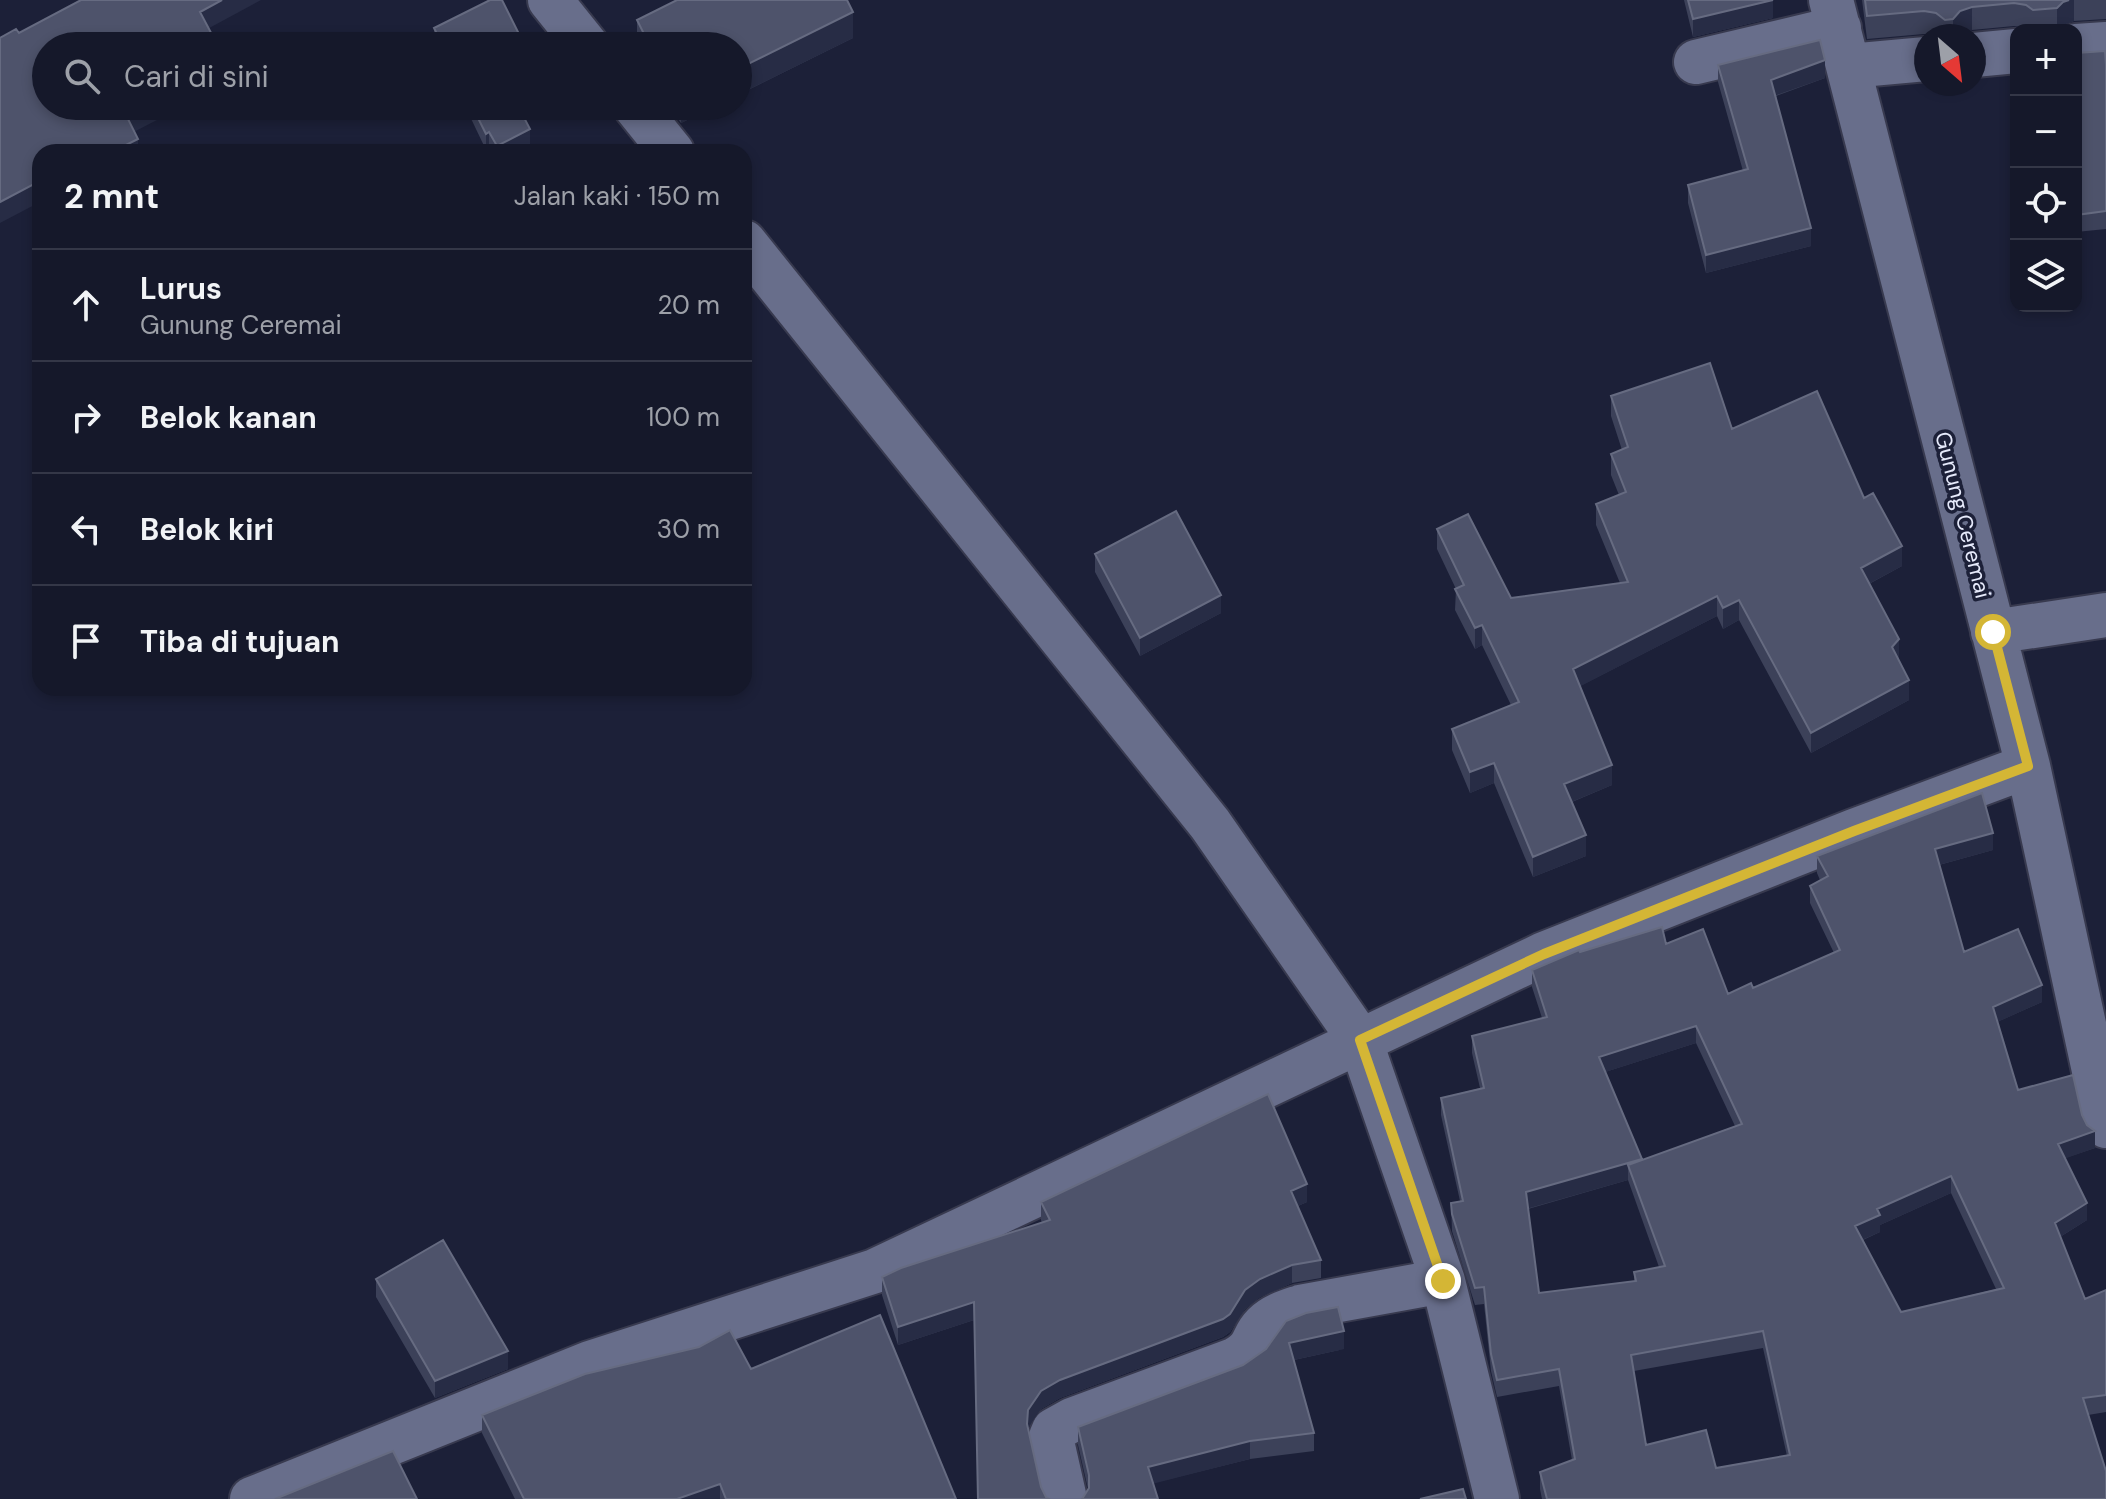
<!DOCTYPE html>
<html lang="id">
<meta charset="utf-8">
<style>
body{margin:0;font-family:"DM Sans",sans-serif;background:#1e2132;color:#f1f3f6}
.controls{position:absolute;right:24px;top:24px;display:grid;overflow:hidden;border-radius:16px;box-shadow:0 4px 12px #0003}
.controls button{width:72px;height:72px;display:grid;place-items:center;padding:0;border:0;border-bottom:2px solid #343747;background:#15182a;color:#f1f3f6;font:40px sans-serif}
.compass{position:absolute;left:1914px;top:24px;width:72px;height:72px;border-radius:50%;background:#15182a;box-shadow:0 4px 12px #0003;rotate:152deg}
.stop{position:absolute;width:24px;height:24px;margin:-18px;border:6px solid #d4b635;border-radius:50%;background:#fff}
.stop.end{background:#d4b635;border-color:#fff;box-shadow:0 2px 8px #0008}
.list{margin:0;padding:0;list-style:none}
h2{display:flex;justify-content:space-between;align-items:center;height:104px;margin:0;padding:0 32px;font-size:34px}
h2 small{font-size:26px;font-weight:400;color:#9da0a8}
.list li{display:grid;grid-template-columns:52px 1fr auto;gap:24px;align-items:center;box-sizing:border-box;height:112px;padding:0 32px;border-top:2px solid #343747}
.list b{display:block;font-size:30px;white-space:nowrap}
.list p{margin:0;font-size:26px;white-space:nowrap;color:#9da0a8}
.list em{font-size:26px;font-style:normal;color:#9da0a8}
.icon{flex:none;width:44px;height:44px;fill:none;stroke:currentColor;stroke-width:2;stroke-linecap:round;stroke-linejoin:round}
.map{position:relative;flex:none;width:2106px;height:1499px;overflow:hidden}
.search{position:absolute;background:#15182a;box-shadow:0 4px 12px #0003;left:32px;top:32px;width:720px;height:88px;display:flex;align-items:center;gap:20px;box-sizing:border-box;padding:0 28px;border-radius:44px;color:#9da0a8;font-size:30px}
.panel{position:absolute;background:#15182a;box-shadow:0 4px 12px #0003;left:32px;top:144px;width:720px;height:552px;border-radius:24px}
.map>svg:first-child{display:block}
.lines{fill:none;stroke-linecap:round;stroke-linejoin:round}
.minor-casing{stroke:#383a4f;stroke-width:48}
.minor{stroke:#686e8b;stroke-width:44}
.wall{fill:#3c4159;fill-rule:evenodd}
.shaded-wall{fill:#272c45}
.building{fill:#4e536b;stroke:#666b81;stroke-width:2;fill-rule:evenodd}
.route{stroke:#d4b635;stroke-width:10}
.labels{text-anchor:middle;dominant-baseline:central;stroke-width:7;stroke-linejoin:round;paint-order:stroke}
.street-label{font-size:22px;fill:#e6eafb;stroke:#1c2038}
</style>
<div class="map">
<svg width="2106" height="1499" viewBox="0 0 2106 1499">
<rect width="100%" height="100%" fill="#1c2038"/>
<g class="lines">
<!-- minor casing -->
<g class="minor-casing">
<path id="minor" d="M 550,0 L 587,46
M 1831,0 L 2028,766 L 2106,1126
M 2076,46 L 2106,44
M 1974,55 L 2016,51
M 1696,62 L 1839,28
M 1849,66 L 1926,59
M 635,106 L 672,152
M 744,242 L 1210,824 L 1360,1040 L 1443,1281 L 1497,1499
M 1993,632 L 2106,615
M 252,1499 L 590,1363 L 875,1271 L 1544,954 L 1854,831 L 2028,766
M 1065,1499 L 1051,1437 L 1054,1430 L 1072,1420 L 1234,1360 C 1258,1347 1250,1339 1264,1325 C 1274,1315 1288,1311 1300,1307 L 1443,1281"/>
</g>
<!-- minor -->
<use href="#minor" class="minor"/>
</g>
<!-- wall -->
<path class="wall" d="M 1684,0 L 1773,0 L 1773,18 L 1693,37 Z
M 1862,0 L 2106,0 L 2106,19 L 2074,21 L 2063,25 L 2058,30 L 2028,30 L 2026,28 L 2014,26 L 1972,30 L 1959,36 L 1935,36 L 1924,34 L 1867,39 Z
M 637,20 L 853,38 L 738,95 L 738,46 L 637,46 Z
M 434,28 L 521,46 L 435,46 Z
M 2076,53 L 2106,65 L 2106,229 L 2076,232 Z
M 1718,65 L 1825,78 L 1776,96 L 1811,246 L 1706,273 L 1688,203 L 1688,185 L 1743,171 L 1718,82 Z
M 465,106 L 518,106 L 530,145 L 518,152 L 491,152 L 489,148 L 486,150 Z
M 667,106 L 716,106 L 681,123 Z
M 1611,396 L 1732,429 L 1864,498 L 1902,566 L 1869,584 L 1899,660 L 1909,700 L 1811,753 L 1739,620 L 1723,629 L 1717,616 L 1580,686 L 1612,785 L 1572,802 L 1586,856 L 1533,877 L 1494,783 L 1470,793 L 1452,750 L 1452,729 L 1511,705 L 1482,645 L 1475,649 L 1455,610 L 1456,589 L 1437,549 L 1437,529 L 1511,598 L 1620,583 L 1596,525 L 1596,504 L 1619,495 L 1611,475 L 1611,454 L 1622,450 L 1611,416 Z
M 1095,554 L 1221,613 L 1140,656 L 1095,572 Z
M 1993,850 L 1939,865 L 1964,952 L 2042,1002 L 1997,1022 L 2018,1090 L 2082,1115 L 2095,1148 L 2065,1158 L 2087,1220 L 2060,1237 L 2085,1299 L 2106,1290 L 2106,1412 L 2088,1415 L 2106,1499 L 1542,1499 L 1540,1489 L 1540,1472 L 1572,1460 L 1559,1386 L 1497,1397 L 1491,1371 L 1484,1304 L 1475,1305 L 1452,1231 L 1451,1203 L 1460,1201 L 1441,1115 L 1441,1098 L 1480,1088 L 1472,1053 L 1472,1036 L 1542,1018 L 1532,987 L 1532,970 L 1580,952 L 1666,944 L 1728,994 L 1753,988 L 1834,953 L 1810,903 L 1810,886 L 1820,880 L 1817,873 L 1817,856 ZM 1696,1043 L 1735,1126 L 1642,1160 L 1605,1072 ZM 1628,1180 L 1659,1267 L 1634,1272 L 1634,1281 L 1539,1293 L 1528,1209 ZM 1951,1193 L 1996,1289 L 1901,1312 L 1863,1240 L 1880,1232 L 1880,1225 ZM 1763,1348 L 1787,1456 L 1716,1468 L 1646,1445 L 1634,1371 Z
M 1041,1202 L 1307,1202 L 1298,1206 L 1321,1260 L 1321,1278 L 1292,1283 L 1260,1297 L 1245,1309 L 1230,1332 L 1223,1337 L 1060,1398 L 1041,1409 L 1028,1428 L 1041,1487 L 1046,1497 L 978,1499 L 974,1320 L 898,1345 L 882,1295 L 882,1277 L 1042,1223 L 1041,1220 Z
M 376,1279 L 508,1369 L 435,1398 L 376,1297 Z
M 1344,1349 L 1294,1360 L 1314,1433 L 1314,1451 L 1250,1459 L 1153,1483 L 1088,1489 L 1078,1445 L 1078,1427 L 1243,1365 Z
M 751,1369 L 956,1499 L 515,1499 L 482,1433 L 482,1415 Z"/>
<!-- shaded-wall -->
<path class="shaded-wall" d="M 222,0 L 261,0 L 200,33 L 200,12 Z
M 1773,0 L 1773,18 L 1693,37 L 1693,19 Z
M 2069,0 L 2074,0 L 2074,21 L 2063,25 L 2057,30 L 2057,8 L 2063,2 Z
M 1972,7 L 1972,30 L 1959,36 L 1953,36 L 1953,19 L 1960,11 Z
M 853,12 L 853,38 L 738,95 L 738,69 Z
M 521,38 L 521,46 L 504,46 Z
M 1825,60 L 1825,78 L 1771,97 L 1771,80 Z
M 143,106 L 184,106 L 126,136 L 126,115 Z
M 681,106 L 716,106 L 681,123 Z
M 530,129 L 530,145 L 518,152 L 497,152 L 497,146 Z
M 489,132 L 489,148 L 486,150 L 486,134 Z
M 138,139 L 138,152 L 112,152 Z
M 40,181 L 40,202 L 0,223 L 0,202 Z
M 1811,228 L 1811,246 L 1706,273 L 1706,255 Z
M 1902,546 L 1902,566 L 1861,588 L 1861,568 Z
M 1221,595 L 1221,613 L 1140,656 L 1140,638 Z
M 1717,596 L 1717,616 L 1573,690 L 1573,669 Z
M 1739,600 L 1739,620 L 1723,629 L 1723,608 Z
M 1482,625 L 1482,645 L 1475,649 L 1475,628 Z
M 1899,639 L 1899,659 L 1892,647 Z
M 1909,680 L 1909,700 L 1811,753 L 1811,733 Z
M 1494,763 L 1494,783 L 1470,793 L 1470,772 Z
M 1612,765 L 1612,785 L 1564,805 L 1564,784 Z
M 1993,833 L 1993,850 L 1935,866 L 1935,849 Z
M 1586,835 L 1586,856 L 1533,877 L 1533,857 Z
M 2042,985 L 2042,1002 L 1993,1024 L 1993,1007 Z
M 1696,1026 L 1696,1043 L 1599,1074 L 1599,1057 Z
M 2095,1131 L 2095,1148 L 2058,1161 L 2058,1144 Z
M 1642,1159 L 1642,1176 L 1628,1165 L 1628,1180 L 1526,1209 L 1526,1192 Z
M 1951,1176 L 1951,1193 L 1880,1225 L 1880,1232 L 1855,1243 L 1855,1226 L 1877,1209 Z
M 1307,1184 L 1307,1202 L 1291,1209 L 1291,1191 Z
M 2087,1203 L 2087,1220 L 2055,1240 L 2055,1223 Z
M 1292,1265 L 1292,1283 L 1260,1297 L 1245,1309 L 1230,1332 L 1223,1337 L 1060,1398 L 1041,1409 L 1028,1428 L 1027,1424 L 1028,1410 L 1041,1391 L 1060,1380 L 1245,1290 L 1260,1279 Z
M 974,1302 L 974,1320 L 898,1345 L 898,1327 Z
M 1344,1331 L 1344,1349 L 1289,1361 L 1289,1343 Z
M 508,1351 L 508,1369 L 435,1398 L 435,1381 Z
M 1250,1441 L 1250,1459 L 1148,1485 L 1148,1467 Z
M 720,1484 L 720,1499 L 677,1499 Z"/>
<!-- building -->
<path class="building" d="M 81,0 L 222,0 L 200,12 L 218,46 L 46,46 L 46,106 L 143,106 L 126,115 L 138,139 L 112,152 L 40,152 L 40,181 L 0,202 L 0,38 L 16,29 L 19,33 Z
M 490,0 L 502,0 L 521,38 L 504,46 L 443,46 L 434,28 Z
M 677,0 L 847,0 L 853,12 L 738,69 L 738,46 L 650,46 L 637,20 Z
M 1688,0 L 1773,0 L 1693,19 Z
M 1865,0 L 2069,0 L 2063,2 L 2057,8 L 2033,10 L 2026,5 L 2014,3 L 1972,7 L 1960,11 L 1953,19 L 1945,20 L 1936,13 L 1924,11 L 1867,16 Z
M 1820,40 L 1825,60 L 1771,80 L 1811,228 L 1706,255 L 1688,185 L 1748,169 L 1718,65 Z
M 2105,51 L 2106,65 L 2106,211 L 2076,215 L 2076,53 Z
M 472,106 L 518,106 L 530,129 L 497,146 L 489,132 L 486,134 Z
M 1710,363 L 1732,429 L 1817,391 L 1864,498 L 1873,493 L 1902,546 L 1861,568 L 1899,639 L 1892,647 L 1909,680 L 1811,733 L 1739,600 L 1723,608 L 1717,596 L 1573,669 L 1612,765 L 1564,784 L 1586,835 L 1533,857 L 1494,763 L 1470,772 L 1452,729 L 1519,702 L 1482,625 L 1475,628 L 1455,589 L 1464,585 L 1437,529 L 1468,514 L 1511,598 L 1628,582 L 1596,504 L 1626,492 L 1611,454 L 1628,447 L 1611,396 Z
M 1176,511 L 1221,595 L 1140,638 L 1095,554 Z
M 1982,793 L 1993,833 L 1935,849 L 1964,952 L 2018,929 L 2042,985 L 1993,1007 L 2018,1090 L 2073,1075 L 2082,1115 L 2087,1125 L 2095,1131 L 2058,1144 L 2087,1203 L 2055,1223 L 2085,1299 L 2106,1290 L 2106,1395 L 2083,1398 L 2106,1471 L 2106,1499 L 1547,1499 L 1540,1472 L 1575,1459 L 1559,1369 L 1497,1380 L 1491,1354 L 1484,1287 L 1475,1288 L 1452,1214 L 1451,1203 L 1463,1201 L 1441,1098 L 1484,1088 L 1472,1036 L 1547,1017 L 1532,970 L 1579,950 L 1580,952 L 1662,927 L 1666,944 L 1703,929 L 1728,994 L 1751,983 L 1753,988 L 1840,950 L 1810,886 L 1828,876 L 1817,856 ZM 1696,1026 L 1742,1124 L 1628,1165 L 1665,1266 L 1634,1272 L 1636,1281 L 1539,1293 L 1526,1192 L 1642,1159 L 1599,1057 ZM 1951,1176 L 2004,1288 L 1901,1312 L 1855,1226 L 1880,1215 L 1877,1209 ZM 1763,1331 L 1790,1455 L 1716,1468 L 1706,1430 L 1646,1445 L 1631,1355 Z
M 1268,1094 L 1307,1184 L 1291,1191 L 1321,1260 L 1292,1265 L 1260,1279 L 1245,1290 L 1230,1314 L 1223,1319 L 1060,1380 L 1041,1391 L 1028,1410 L 1027,1424 L 1041,1487 L 1046,1497 L 1049,1499 L 978,1499 L 974,1302 L 898,1327 L 882,1277 L 901,1268 L 1050,1220 L 1041,1202 Z
M 443,1240 L 508,1351 L 435,1381 L 376,1279 Z
M 1338,1307 L 1344,1331 L 1289,1343 L 1314,1433 L 1250,1441 L 1148,1467 L 1158,1499 L 1082,1499 L 1089,1488 L 1089,1475 L 1078,1427 L 1243,1365 L 1266,1349 L 1286,1321 L 1306,1313 Z
M 880,1315 L 956,1499 L 726,1499 L 720,1484 L 677,1499 L 524,1499 L 482,1415 L 585,1374 L 699,1347 L 730,1330 L 751,1369 Z
M 393,1451 L 417,1499 L 275,1499 Z
M 1463,1489 L 1466,1499 L 1420,1499 Z"/>
<g class="lines">
<!-- route -->
<path class="route" d="M 1443,1281 L 1360,1040 L 1544,954 L 1854,831 L 2028,766 L 1993,632"/>
</g>
<g class="labels">
<!-- street labels -->
<g class="street-label">
<text transform="translate(1963 515) rotate(76)">Gunung Ceremai</text>
</g>
</g>
</svg>
<div class="controls">
<button>+</button>
<button>−</button>
<button><svg class="icon" aria-label="locate" viewBox="0 0 24 24"><circle cx="12" cy="12" r="6"/><path d="M12 2v4M12 18v4M2 12h4M18 12h4"/></svg></button>
<button><svg class="icon" aria-label="layers" viewBox="0 0 24 24"><path d="M12 4l9 5-9 5-9-5zM3 14l9 5 9-5"/></svg></button>
</div>
<svg class="compass" viewBox="-18 -18 36 36"><path d="M0-13l5 13h-10z" fill="#e53935"/><path d="M0 13l5-13h-10z" fill="#9da0a8"/></svg>
<div class="stop" style="left:1993px;top:632px"></div>
<div class="stop end" style="left:1443px;top:1281px"></div>
<div class="search"><svg class="icon" aria-label="search" viewBox="0 0 24 24"><circle cx="10" cy="10" r="6"/><path d="M15 15l6 6"/></svg>Cari di sini</div>
<section class="panel">
<h2>2 mnt<small>Jalan kaki · 150 m</small></h2>
<ul class="list">
<li><svg class="icon" aria-label="ahead" viewBox="0 0 24 24"><path d="M12 20V5M6 11l6-6 6 6"/></svg><div><b>Lurus</b><p>Gunung Ceremai</p></div><em>20 m</em></li>
<li><svg class="icon" aria-label="right" viewBox="0 0 24 24"><path d="M7 20v-9h11M14 6l5 5-5 5"/></svg><div><b>Belok kanan</b></div><em>100 m</em></li>
<li><svg class="icon" aria-label="left" viewBox="0 0 24 24"><path d="M17 20v-9H6M10 6l-5 5 5 5"/></svg><div><b>Belok kiri</b></div><em>30 m</em></li>
<li><svg class="icon" aria-label="arrive" viewBox="0 0 24 24"><path d="M6 21V4h12l-3 4 3 4H6"/></svg><div><b>Tiba di tujuan</b></div></li>
</ul>
</section>
</div>
